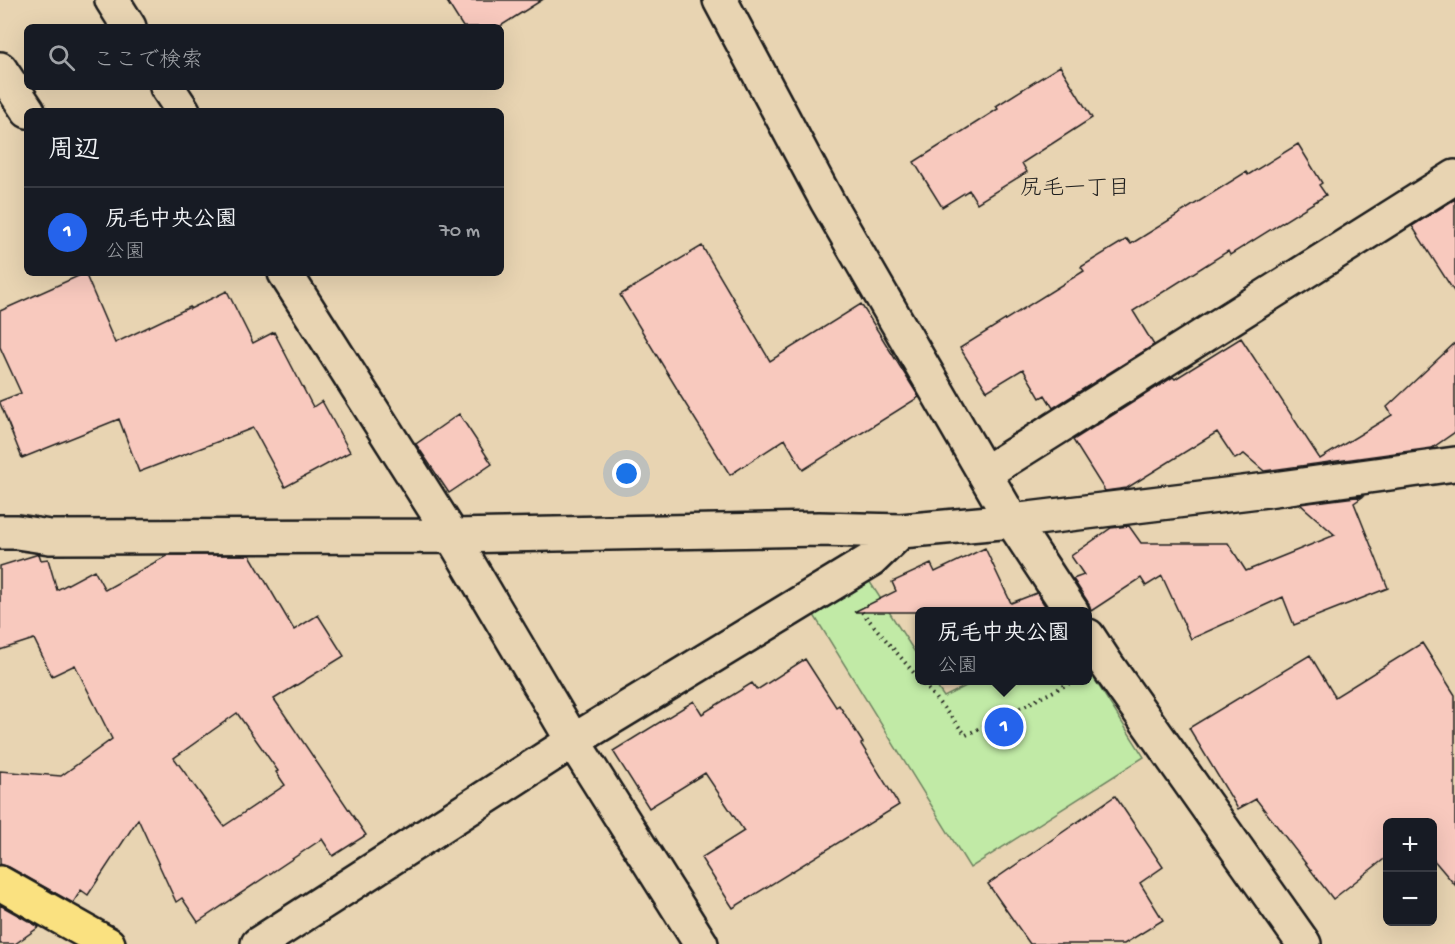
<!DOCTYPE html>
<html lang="ja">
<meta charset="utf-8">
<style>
body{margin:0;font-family:"Gochi Hand","Klee One",sans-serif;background:#242831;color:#f1f3f6}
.controls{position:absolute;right:18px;bottom:18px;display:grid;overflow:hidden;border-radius:9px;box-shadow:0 6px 24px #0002}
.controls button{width:54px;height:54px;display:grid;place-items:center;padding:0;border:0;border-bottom:2px solid #363941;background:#171b24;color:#f1f3f6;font:30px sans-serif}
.you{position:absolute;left:627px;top:474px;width:21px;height:21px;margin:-15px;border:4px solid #fff;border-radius:50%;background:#1a73e8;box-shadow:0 0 0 9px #1a73e833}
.badge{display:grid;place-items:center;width:39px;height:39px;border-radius:50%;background:#2563eb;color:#fff;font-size:20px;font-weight:700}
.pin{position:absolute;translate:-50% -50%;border:3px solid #fff;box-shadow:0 2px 6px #0006}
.popup{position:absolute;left:915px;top:607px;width:177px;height:78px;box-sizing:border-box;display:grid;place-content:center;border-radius:9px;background:#171b24;filter:drop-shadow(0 2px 4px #0005);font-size:20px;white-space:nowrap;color:#9ea1a6}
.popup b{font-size:22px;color:#f1f3f6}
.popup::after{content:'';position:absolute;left:50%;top:100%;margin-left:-12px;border:12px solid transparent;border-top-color:#171b24}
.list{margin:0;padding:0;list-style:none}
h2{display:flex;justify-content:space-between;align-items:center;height:78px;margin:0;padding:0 24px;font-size:26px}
h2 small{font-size:20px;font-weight:400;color:#9ea1a6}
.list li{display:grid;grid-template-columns:39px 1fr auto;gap:18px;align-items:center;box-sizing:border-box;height:90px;padding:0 24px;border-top:2px solid #363941}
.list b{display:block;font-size:22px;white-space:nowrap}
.list p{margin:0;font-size:20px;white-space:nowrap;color:#9ea1a6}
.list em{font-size:20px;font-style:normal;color:#9ea1a6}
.icon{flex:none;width:33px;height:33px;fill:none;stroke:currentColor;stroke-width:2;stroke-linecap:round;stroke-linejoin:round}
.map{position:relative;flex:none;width:1455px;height:944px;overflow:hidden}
.search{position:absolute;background:#171b24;box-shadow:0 6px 24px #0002;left:24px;top:24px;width:480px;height:66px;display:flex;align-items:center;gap:15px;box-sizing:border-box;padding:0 21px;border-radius:9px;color:#9ea1a6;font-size:22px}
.panel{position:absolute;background:#171b24;box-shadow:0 6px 24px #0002;left:24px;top:108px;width:480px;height:168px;border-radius:9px}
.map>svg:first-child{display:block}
.green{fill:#c1eaa6;stroke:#6e8361;stroke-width:1.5}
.building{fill:#f8c9be;stroke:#1c1c1c;stroke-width:1.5;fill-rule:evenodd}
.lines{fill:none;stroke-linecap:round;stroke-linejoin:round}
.minor-casing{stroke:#1c1c1c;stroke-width:38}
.major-casing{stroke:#1c1c1c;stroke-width:38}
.path{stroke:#1c1c1c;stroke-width:4;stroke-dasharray:1.5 4.5;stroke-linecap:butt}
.minor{stroke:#e8d4b2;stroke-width:33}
.major{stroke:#fae180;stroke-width:33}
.labels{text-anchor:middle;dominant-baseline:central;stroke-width:6;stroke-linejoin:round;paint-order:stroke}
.neighbourhood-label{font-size:22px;fill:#1c1c1c;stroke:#e8d4b2}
</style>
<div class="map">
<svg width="1455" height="944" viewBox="0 0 1455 944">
<rect width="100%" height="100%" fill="#e8d4b2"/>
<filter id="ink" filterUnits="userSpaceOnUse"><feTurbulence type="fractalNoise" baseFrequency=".0167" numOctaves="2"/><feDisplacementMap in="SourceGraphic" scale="12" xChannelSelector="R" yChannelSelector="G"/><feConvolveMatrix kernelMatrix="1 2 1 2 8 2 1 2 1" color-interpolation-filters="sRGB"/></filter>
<g filter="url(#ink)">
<!-- green -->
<path class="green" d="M 866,576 L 920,660 L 920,680 L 933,681 L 944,697 L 976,681 L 1088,680 L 1088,669 L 1144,757 L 970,868 L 812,612 Z"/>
<!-- building -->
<path class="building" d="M 446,0 L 542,0 L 499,27 L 463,27 Z
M 1060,66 L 1092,118 L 1022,163 L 1027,172 L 977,203 L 969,190 L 942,207 L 914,162 L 998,109 L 996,106 Z
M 1298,144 L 1322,183 L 1319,185 L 1326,195 L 1230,255 L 1228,251 L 1133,311 L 1154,345 L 1053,408 L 1045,395 L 1040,398 L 1023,369 L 987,391 L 960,348 L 1084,271 L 1081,267 L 1127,239 L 1131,244 L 1246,172 L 1248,175 Z
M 1455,199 L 1455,293 L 1412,226 Z
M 702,246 L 770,361 L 861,304 L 919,397 L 803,470 L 785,439 L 730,475 L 678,392 L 679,392 L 620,295 Z
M 85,273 L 115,343 L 190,307 L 190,309 L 227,291 L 253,343 L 274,332 L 313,407 L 322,401 L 350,452 L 285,487 L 253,428 L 139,472 L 119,419 L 22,458 L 0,403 L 0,401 L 21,393 L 0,347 L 0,311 Z
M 1241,338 L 1320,459 L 1392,415 L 1387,407 L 1455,343 L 1455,432 L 1432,448 L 1264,471 L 1244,454 L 1235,459 L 1217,432 L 1127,488 L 1105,491 L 1073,440 L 1173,377 L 1175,379 Z
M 459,414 L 492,464 L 449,493 L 416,444 Z
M 1364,496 L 1354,503 L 1388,588 L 1294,625 L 1283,597 L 1191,639 L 1162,576 L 1146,586 L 1141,578 L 1091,611 L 1088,602 L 1073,579 L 1084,575 L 1071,556 L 1111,528 L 1129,526 L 1141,543 L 1228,543 L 1246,571 L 1335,535 L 1300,504 Z
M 985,548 L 1011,603 L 1037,593 L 1049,612 L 854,612 L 896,591 L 892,582 L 931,564 L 935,572 Z
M 39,554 L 41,560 L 48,559 L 57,590 L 94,570 L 105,590 L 168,555 L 250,555 L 294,630 L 318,615 L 344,656 L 274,699 L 366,835 L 333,856 L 322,839 L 198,922 L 182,898 L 176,902 L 138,819 L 88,895 L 81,890 L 73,903 L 9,867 L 0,864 L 0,771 L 61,776 L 112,739 L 75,665 L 52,676 L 34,639 L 0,650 L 0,566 ZM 237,713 L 278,771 L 276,772 L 285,785 L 224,826 L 174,758 Z
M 1422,643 L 1455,695 L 1455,885 L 1432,858 L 1432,822 L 1388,822 L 1388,856 L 1333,899 L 1256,799 L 1238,809 L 1189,728 L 1310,655 L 1335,697 Z
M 805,659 L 836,707 L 839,705 L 863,743 L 861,744 L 899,805 L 733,908 L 701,858 L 744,831 L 705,773 L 649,808 L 613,751 L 694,701 L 702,714 L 752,683 L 757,690 Z
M 1115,796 L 1163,867 L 1140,883 L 1163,920 L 1124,944 L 1030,944 L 988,884 Z
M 0,905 L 39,927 L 15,944 L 0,944 Z"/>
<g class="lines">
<!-- minor casing -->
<g class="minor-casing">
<path id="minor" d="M 112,0 L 129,27
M 720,0 L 827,201 L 1012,521 L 1072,612
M 0,69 L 28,111
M 167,87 L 183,111
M 285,273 L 452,536 L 573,741 L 701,944
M 985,473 L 1455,177
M 0,532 L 17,532 L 50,537 L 452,536 L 819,529 L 901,531 L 1012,521 L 1267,490 L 1455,464
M 1088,636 L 1107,665 L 1304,944
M 258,944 L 573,741 L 871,560 L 901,531"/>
</g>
<!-- major casing -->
<g class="major-casing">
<path id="major" d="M 0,883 L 108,944"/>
</g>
<!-- path -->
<path class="path" d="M 862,612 L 920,680
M 920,680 L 966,735 L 1072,682"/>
<!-- minor -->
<use href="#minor" class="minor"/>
<!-- major -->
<use href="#major" class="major"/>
</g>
</g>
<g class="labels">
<!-- neighbourhood labels -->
<g class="neighbourhood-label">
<text x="1075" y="190">尻毛一丁目</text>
</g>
</g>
</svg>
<div class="controls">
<button>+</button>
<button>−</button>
</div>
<div class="you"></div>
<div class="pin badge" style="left:1004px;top:727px">1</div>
<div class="popup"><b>尻毛中央公園</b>公園</div>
<div class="search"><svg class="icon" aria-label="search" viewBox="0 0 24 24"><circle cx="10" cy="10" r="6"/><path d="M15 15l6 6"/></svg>ここで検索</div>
<section class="panel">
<h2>周辺<small></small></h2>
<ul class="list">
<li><span class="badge">1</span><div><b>尻毛中央公園</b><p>公園</p></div><em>70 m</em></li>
</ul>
</section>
</div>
